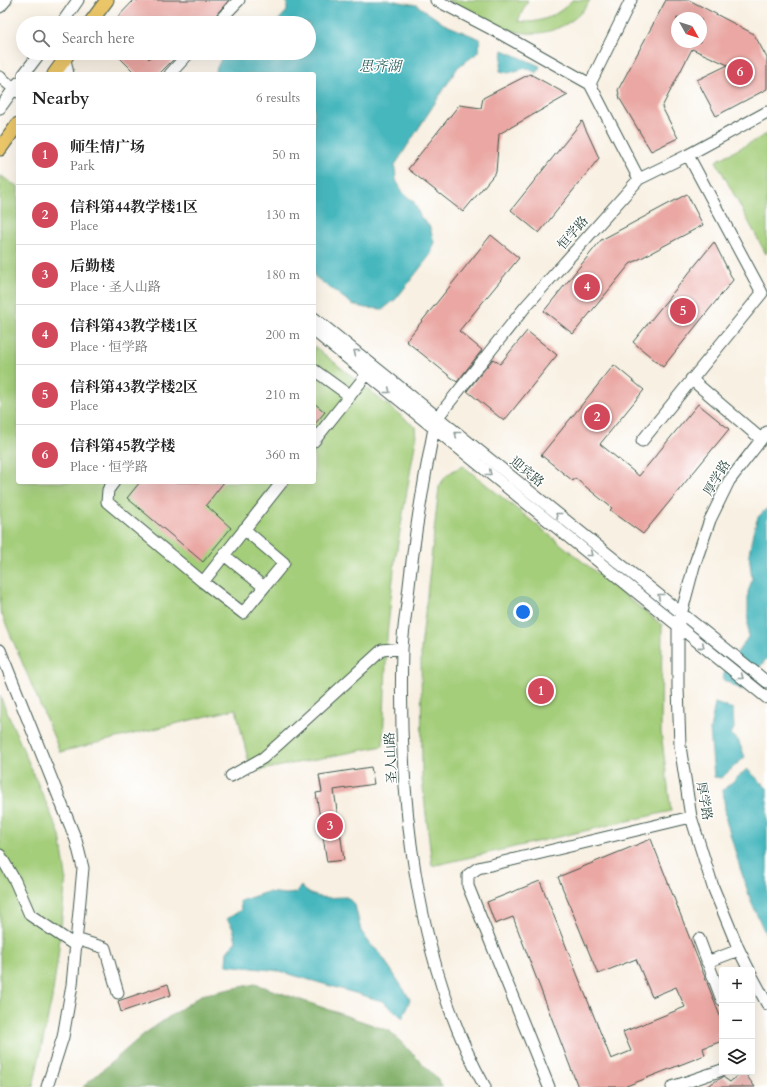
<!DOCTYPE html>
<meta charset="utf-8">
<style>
body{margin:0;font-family:Cardo,"Noto Serif SC",serif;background:#f6f6f6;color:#222}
.controls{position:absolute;right:12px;bottom:12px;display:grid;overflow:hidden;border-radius:4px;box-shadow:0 4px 16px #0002}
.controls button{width:36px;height:36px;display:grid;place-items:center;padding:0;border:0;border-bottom:1px solid #e0e0e0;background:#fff;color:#222;font:20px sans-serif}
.compass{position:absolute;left:671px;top:12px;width:36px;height:36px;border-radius:50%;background:#fff;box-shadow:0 4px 16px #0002;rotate:129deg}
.you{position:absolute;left:523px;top:612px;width:14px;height:14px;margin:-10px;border:3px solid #fff;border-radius:50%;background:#1a73e8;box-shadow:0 0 0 6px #1a73e833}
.badge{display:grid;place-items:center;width:26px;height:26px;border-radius:50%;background:#d1495b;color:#fff;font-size:13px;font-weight:700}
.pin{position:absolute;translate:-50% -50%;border:2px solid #fff;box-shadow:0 1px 4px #0006}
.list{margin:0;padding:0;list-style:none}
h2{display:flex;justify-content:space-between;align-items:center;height:52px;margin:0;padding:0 16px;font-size:17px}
h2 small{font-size:13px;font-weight:400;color:#767676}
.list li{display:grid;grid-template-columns:26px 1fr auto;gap:12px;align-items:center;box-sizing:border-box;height:60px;padding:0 16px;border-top:1px solid #e0e0e0}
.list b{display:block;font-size:15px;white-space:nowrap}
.list p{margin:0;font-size:13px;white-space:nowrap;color:#767676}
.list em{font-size:13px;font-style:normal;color:#767676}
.icon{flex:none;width:22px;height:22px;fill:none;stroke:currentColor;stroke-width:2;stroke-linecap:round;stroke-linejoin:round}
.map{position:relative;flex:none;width:767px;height:1087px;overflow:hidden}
.search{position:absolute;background:#fff;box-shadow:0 4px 16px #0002;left:16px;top:16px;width:300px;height:44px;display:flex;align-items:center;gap:10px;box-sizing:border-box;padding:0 14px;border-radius:22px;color:#767676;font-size:15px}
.panel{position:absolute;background:#fff;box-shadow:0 4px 16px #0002;left:16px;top:72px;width:300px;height:412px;border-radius:4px}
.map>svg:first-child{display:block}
.green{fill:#a4ce7a;stroke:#628657}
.forest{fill:#83b16a;stroke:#51774f}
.water{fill:#47b7be;stroke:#337a79}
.building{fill:#eaa7a3;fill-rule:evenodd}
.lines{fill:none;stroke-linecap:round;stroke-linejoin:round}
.minor-casing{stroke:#40584e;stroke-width:13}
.major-casing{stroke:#40584e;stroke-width:15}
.minor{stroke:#fff;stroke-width:11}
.major{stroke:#ebc669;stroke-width:13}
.oneway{stroke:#8f9e9a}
.labels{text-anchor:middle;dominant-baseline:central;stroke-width:3;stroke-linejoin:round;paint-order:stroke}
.street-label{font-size:13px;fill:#1f3d34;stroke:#fff}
.water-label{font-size:14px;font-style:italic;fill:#2b625d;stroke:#fff}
</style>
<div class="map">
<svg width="767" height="1087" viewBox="0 0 767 1087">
<rect width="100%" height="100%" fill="#fff"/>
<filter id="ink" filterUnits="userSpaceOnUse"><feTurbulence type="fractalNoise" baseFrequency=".025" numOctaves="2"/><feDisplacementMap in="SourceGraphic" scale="8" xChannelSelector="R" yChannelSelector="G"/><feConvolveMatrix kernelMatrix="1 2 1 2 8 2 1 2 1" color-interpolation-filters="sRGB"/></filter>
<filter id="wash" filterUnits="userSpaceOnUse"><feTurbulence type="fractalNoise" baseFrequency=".012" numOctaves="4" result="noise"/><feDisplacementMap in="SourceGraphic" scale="16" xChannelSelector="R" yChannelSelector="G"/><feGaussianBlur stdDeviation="0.9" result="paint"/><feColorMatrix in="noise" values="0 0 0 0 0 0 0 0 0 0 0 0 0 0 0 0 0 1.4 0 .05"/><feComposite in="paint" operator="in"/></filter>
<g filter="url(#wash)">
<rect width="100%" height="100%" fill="#f8f0e2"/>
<!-- green -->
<path class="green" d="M 446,0 L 528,0 L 518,21 C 539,25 559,15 572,0 L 590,0 C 583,13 572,22 558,28 C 519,45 481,17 446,0 Z
M 767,134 L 767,253 L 766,254 L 716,161 Z
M 0,175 L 13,184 L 18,186 L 18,482 L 314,482 L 314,346 L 415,427 L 416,439 L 395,560 L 387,636 L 383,746 L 251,772 L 236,709 L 60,752 L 0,610 Z
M 463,466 L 662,625 L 661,732 L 671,811 L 432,866 L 422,779 L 421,649 L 439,487 C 445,475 451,471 463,466 Z
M 0,696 L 60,835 L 66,877 L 58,957 L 52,998 L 33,1087 L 0,1087 Z"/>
<!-- forest -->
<path class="forest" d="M 255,984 L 390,1031 L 437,1078 L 443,1087 L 83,1087 L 144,1034 L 201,995 Z"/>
<!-- water -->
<path class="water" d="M 287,0 L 389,0 L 417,5 L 444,24 L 480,39 L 479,52 L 458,67 L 395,165 L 396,180 L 404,194 L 414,202 L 420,216 L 430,227 L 434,242 L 431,254 L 396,299 L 383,309 L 365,308 L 352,304 L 314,276 L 314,74 L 214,74 L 221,59 L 230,53 L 309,53 L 309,23 L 276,23 L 287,11 Z
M 503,50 L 540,66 L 537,73 L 526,68 L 508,73 L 500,71 Z
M 767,508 L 767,658 L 742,690 L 722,679 L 727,667 L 748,637 L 748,592 L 752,580 L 749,554 L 753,532 L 758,517 Z
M 715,703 L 733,709 L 734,728 L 731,734 L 738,740 L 745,757 L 721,778 L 714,777 L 710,730 Z
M 747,769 L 767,788 L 767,937 L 752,904 L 740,868 L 726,820 L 723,790 Z
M 301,886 C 314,901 329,897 347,897 L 355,905 L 361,931 L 371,945 L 380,953 L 410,999 L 403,1018 L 382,1001 L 279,971 L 226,965 L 227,952 L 236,941 L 233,928 L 227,919 L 241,910 L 240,901 L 267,892 L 286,894 L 296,893 Z"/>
<g id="blocks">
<!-- building -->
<path class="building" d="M 134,0 L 229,0 L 209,23 L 112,23 Z
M 666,0 L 689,0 L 754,34 L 767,58 L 767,89 L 716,116 L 697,80 L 728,65 L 692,49 L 662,107 L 678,138 L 651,151 L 620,99 L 618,90 ZM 677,18 L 701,18 L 701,42 L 677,42 Z
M 115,53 L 144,53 L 149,59 L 155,53 L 180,53 L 159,74 L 136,74 Z
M 530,74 L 568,95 L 499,134 L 496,172 L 463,212 L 408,169 L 459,105 L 481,108 L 483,98 Z
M 582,121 L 599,158 L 539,233 L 511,210 Z
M 687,194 L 703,225 L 630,264 L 573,334 L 544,311 L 601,240 Z
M 491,235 L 519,258 L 459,331 L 482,350 L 457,382 L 406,341 Z
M 714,242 L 733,280 L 663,367 L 633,342 Z
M 527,331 L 557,355 L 504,421 L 467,391 L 493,359 L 500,364 Z
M 614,365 L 644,390 L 600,444 L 639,476 L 698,404 L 729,429 L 643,534 L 610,510 L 612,508 L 575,478 L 573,481 L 541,455 Z
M 314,403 L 325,412 L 314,425 Z
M 140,482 L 224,482 L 206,505 L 231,528 L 203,562 L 127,498 Z
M 371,767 L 374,784 L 334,790 L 344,860 L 327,862 L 316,793 L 322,792 L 319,775 Z
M 651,839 L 722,1021 L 722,1041 L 703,1048 L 705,1055 L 624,1087 L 578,1087 L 513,917 L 495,924 L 487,902 L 540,881 L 611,1059 L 631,1051 L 623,1032 L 685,1007 L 676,987 L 652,997 L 636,959 L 598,974 L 558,877 Z
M 168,984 L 171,995 L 121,1012 L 118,1001 Z
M 741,1072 L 744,1072 L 755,1087 L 705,1087 L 723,1077 L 730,1082 Z"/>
</g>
</g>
<g filter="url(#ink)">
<use href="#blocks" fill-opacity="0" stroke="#40584e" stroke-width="1"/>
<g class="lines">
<!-- minor casing -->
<g class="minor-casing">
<path id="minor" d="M 436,0 L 503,35 L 590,84
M 631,0 L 590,84 L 639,179
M 0,7 L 6,0
M 62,23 L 78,0
M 217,23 L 239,0
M 65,59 L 68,74
M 24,74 L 40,53
M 170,74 L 189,53
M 0,77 L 18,92
M 0,108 L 18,83
M 314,318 L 767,682
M 314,331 L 767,698
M 314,370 L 350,396
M 691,379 L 761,439
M 314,441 L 367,374
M 642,441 L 762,293 L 688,155
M 114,482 L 108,490 L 107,502 L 203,582 L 282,482
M 224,555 L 264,587
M 203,582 L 243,613 L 284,563 L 244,529
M 0,650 L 76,840 L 83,868 L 72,985 L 63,1037 L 47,1087
M 231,776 L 263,758 L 281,742 L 382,650 L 402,648
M 0,855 L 15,881 L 30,915 L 76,946
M 76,939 L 105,948 L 118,993
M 699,939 L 722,1000
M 707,962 L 739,950
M 749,970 L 739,950 L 713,887 L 691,817 L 680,746 L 678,687 L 678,626 L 694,566 L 710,520 L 729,481 L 767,432
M 752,976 L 767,1004
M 485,1087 C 414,959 398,793 402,649 C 403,631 406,613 408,595 C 414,539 423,483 434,428 L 437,418 L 526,306 L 639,179 L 688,155 L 767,112
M 549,1087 L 468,886 L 468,875 L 478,868 L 691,817
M 672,1087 L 722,1070"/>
</g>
<!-- major casing -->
<g class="major-casing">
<path id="major" d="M 90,23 L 107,0
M 54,74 L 69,53
M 0,149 L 18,124"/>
</g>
<!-- minor -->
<use href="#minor" class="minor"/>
<!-- major -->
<use href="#major" class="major"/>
</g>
<!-- one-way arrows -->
<defs><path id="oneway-chevron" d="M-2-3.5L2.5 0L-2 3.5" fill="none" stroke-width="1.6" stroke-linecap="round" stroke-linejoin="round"/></defs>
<g class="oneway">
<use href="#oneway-chevron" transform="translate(356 352) rotate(-141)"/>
<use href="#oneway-chevron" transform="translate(388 391) rotate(39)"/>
<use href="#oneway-chevron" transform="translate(457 434) rotate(-141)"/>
<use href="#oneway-chevron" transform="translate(489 473) rotate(39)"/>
<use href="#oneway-chevron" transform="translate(558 515) rotate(-141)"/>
<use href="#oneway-chevron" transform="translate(590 554) rotate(39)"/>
<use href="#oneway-chevron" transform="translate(660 596) rotate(-141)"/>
<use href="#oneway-chevron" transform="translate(702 646) rotate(40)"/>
<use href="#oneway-chevron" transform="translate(741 677) rotate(38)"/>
</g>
</g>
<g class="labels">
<!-- street labels -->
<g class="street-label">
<text transform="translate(573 233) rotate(-49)">恒学路</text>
<text transform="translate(527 472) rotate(39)">迎宾路</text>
<text transform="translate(717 478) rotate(-59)">厚学路</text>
<text transform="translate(391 758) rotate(-93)">圣人山路</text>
<text transform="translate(704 801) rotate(80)">厚学路</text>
</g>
<!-- water labels -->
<g class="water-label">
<text x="380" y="66">思齐湖</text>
</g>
</g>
</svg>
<div class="controls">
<button>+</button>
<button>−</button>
<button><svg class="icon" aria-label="layers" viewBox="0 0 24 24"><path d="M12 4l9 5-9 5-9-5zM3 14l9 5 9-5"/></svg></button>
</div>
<svg class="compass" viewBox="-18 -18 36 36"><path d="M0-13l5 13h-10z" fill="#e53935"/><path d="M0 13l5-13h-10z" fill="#767676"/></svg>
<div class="you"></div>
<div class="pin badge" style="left:541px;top:691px">1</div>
<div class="pin badge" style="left:597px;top:417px">2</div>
<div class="pin badge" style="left:330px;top:826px">3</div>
<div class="pin badge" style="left:587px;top:287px">4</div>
<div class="pin badge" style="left:683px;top:311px">5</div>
<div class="pin badge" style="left:740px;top:72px">6</div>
<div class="search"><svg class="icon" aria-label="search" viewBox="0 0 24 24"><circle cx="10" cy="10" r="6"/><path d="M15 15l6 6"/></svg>Search here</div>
<section class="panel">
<h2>Nearby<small>6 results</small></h2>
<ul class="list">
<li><span class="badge">1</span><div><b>师生情广场</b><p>Park</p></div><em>50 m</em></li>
<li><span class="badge">2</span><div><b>信科第44教学楼1区</b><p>Place</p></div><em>130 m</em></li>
<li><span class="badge">3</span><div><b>后勤楼</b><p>Place · 圣人山路</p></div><em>180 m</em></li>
<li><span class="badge">4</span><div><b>信科第43教学楼1区</b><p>Place · 恒学路</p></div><em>200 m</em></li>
<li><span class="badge">5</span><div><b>信科第43教学楼2区</b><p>Place</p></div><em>210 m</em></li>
<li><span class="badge">6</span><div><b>信科第45教学楼</b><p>Place · 恒学路</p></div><em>360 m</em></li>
</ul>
</section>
</div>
